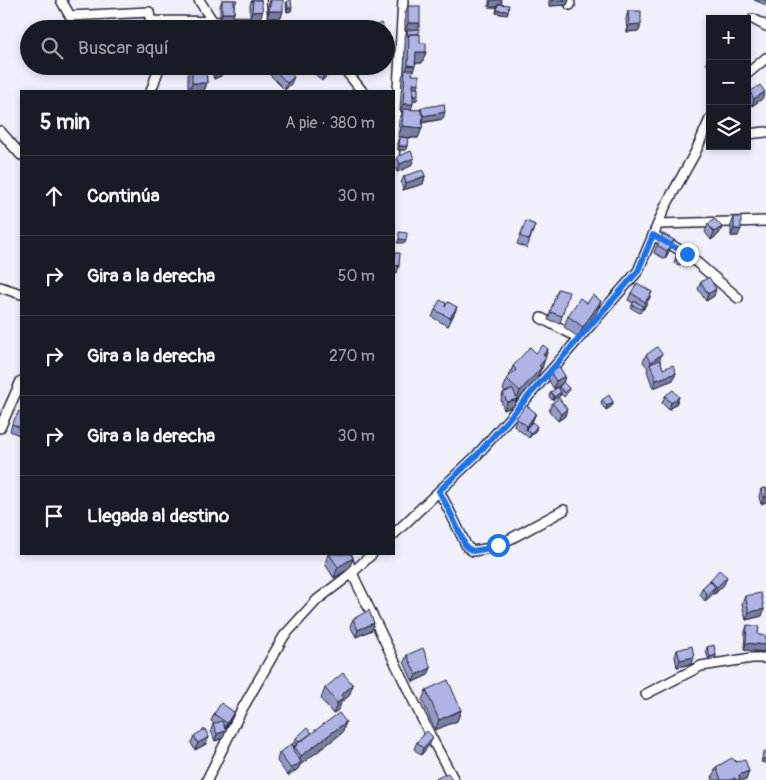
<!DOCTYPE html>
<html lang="es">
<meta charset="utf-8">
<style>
body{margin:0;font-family:Pangolin,sans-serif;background:#20242c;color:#f1f3f6}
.controls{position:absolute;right:15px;top:15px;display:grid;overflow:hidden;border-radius:0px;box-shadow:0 2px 8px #0003}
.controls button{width:45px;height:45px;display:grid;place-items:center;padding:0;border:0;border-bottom:1px solid #363941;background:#171b24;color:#f1f3f6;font:25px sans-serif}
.stop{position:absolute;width:15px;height:15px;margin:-11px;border:4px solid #1a73e8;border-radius:50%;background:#fff}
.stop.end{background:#1a73e8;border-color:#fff;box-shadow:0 1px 5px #0008}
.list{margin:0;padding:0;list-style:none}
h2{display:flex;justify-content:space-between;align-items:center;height:65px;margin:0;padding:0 20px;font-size:21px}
h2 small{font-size:16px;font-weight:400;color:#9ea1a6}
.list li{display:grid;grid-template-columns:32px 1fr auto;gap:15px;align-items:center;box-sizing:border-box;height:80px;padding:0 20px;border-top:1px solid #363941}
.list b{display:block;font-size:19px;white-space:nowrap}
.list em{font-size:16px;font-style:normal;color:#9ea1a6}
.icon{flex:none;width:28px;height:28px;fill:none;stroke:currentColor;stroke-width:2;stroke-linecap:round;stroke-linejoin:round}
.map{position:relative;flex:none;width:766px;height:780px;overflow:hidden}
.search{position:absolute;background:#171b24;box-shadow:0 2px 8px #0003;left:20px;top:20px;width:375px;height:55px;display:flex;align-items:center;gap:12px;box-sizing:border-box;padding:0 18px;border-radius:28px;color:#9ea1a6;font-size:19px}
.panel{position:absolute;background:#171b24;box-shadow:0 2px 8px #0003;left:20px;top:90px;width:375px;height:465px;border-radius:0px}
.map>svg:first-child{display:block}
.built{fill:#dcdef4}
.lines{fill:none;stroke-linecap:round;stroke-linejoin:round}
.minor-casing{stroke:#22223b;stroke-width:12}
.minor{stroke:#fff;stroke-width:9}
.wall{fill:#969bc5;stroke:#22223b}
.shaded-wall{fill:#7a7ea0;stroke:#22223b}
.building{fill:#afb4e5;stroke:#22223b}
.route{stroke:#1a73e8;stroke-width:6}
</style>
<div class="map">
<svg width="766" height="780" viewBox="0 0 766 780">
<rect width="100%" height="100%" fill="#eff0fa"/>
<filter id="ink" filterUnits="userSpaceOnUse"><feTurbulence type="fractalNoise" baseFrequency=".02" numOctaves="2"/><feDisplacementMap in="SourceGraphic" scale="10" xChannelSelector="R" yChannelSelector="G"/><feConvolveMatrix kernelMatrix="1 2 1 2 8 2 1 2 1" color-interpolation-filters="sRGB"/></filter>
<g filter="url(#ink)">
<!-- built -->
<path class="built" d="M 147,17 L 148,29 L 80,29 L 78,23 Z"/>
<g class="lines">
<!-- minor casing -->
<g class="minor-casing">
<path id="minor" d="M 61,0 L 70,16 L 149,12 L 152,29
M 199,0 L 213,22 L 214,29
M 261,0 L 263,22
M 569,0 L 570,5
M 753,19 L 766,26
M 151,21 L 263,22 L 281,26 L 286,29
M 342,66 L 362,91
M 747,74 L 766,58
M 151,91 L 158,71 L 157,66
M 0,131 L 21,155
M 747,134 L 766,132
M 394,160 L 403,0
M 658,224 L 766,221
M 653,235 L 687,254 L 738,298
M 0,287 L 21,294
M 541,318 L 579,338
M 0,428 L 21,381
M 439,491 L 452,516 L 467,547 L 473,551 L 485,549 L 499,545 L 564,510
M 394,534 L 477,455 L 638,271 L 665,207 L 695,153 L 710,119
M 346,554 L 352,573 L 430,735 L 454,780
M 646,694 L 701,666 L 752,658 L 766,658
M 207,780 L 241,711 L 284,636 L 317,600 L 352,573 L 372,554"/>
</g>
<!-- minor -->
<use href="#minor" class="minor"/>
</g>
<!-- wall -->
<path class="wall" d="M 222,0 L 237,0 L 235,5 L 234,5 L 234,13 L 231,20 L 220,20 L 220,6 Z
M 252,0 L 261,0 L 260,19 L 250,19 L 250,5 Z
M 270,0 L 281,18 L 267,18 L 268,6 Z
M 489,0 L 502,0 L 501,4 L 508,11 L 507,15 L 496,13 L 497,7 L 489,7 Z
M 549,0 L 569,0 L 567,5 L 549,6 Z
M 754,0 L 766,0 L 766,5 Z
M 287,1 L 291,11 L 287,12 L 286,4 Z
M 408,6 L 418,29 L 420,43 L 426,52 L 422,63 L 415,63 L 412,73 L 412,75 L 419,84 L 417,88 L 417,100 L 413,100 L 411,110 L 420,110 L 421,108 L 443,119 L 422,123 L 422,128 L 418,138 L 408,138 L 406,150 L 398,150 L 398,141 L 400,137 L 407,138 L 398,137 L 399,120 L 403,111 L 400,111 L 402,77 L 404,72 L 405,45 L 405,37 L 407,31 L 405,31 L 405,13 Z
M 628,11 L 641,24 L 639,31 L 627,32 L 626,19 Z
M 710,55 L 710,65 L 706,64 Z
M 189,66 L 206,66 L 207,83 L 204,91 L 188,91 L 188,70 Z
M 210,66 L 222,66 L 221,76 L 214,79 Z
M 270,66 L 291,84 L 285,90 L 268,73 Z
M 287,66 L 301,66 L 294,72 Z
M 320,66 L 335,66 L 334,68 L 322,81 L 316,75 L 318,68 Z
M 750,92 L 762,99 L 752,106 L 747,100 Z
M 397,157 L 414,158 L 411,166 L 397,172 L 394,164 Z
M 404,176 L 425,176 L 423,184 L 403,190 L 401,183 Z
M 734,217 L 738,236 L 731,236 L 731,225 Z
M 526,221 L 535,225 L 527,248 L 517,244 Z
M 708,224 L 722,227 L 719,234 L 711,240 L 705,232 Z
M 657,245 L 671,247 L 665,259 L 654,253 Z
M 678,253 L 684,256 L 680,265 L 674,263 Z
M 701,282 L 714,296 L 706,301 L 698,289 Z
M 558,289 L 562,316 L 560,323 L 548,320 Z
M 652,292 L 649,299 L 640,313 L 631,308 L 633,303 L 628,300 L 631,293 Z
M 445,307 L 457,307 L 454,314 L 448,326 L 432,317 L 435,310 Z
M 597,312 L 579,338 L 564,327 L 568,316 Z
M 548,349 L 542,368 L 540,371 L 537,379 L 516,402 L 514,406 L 504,410 L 501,400 L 503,393 L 505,392 L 503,390 L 507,379 L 509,377 L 513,366 L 536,353 Z
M 646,355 L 660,360 L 663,369 L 676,373 L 673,380 L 653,388 L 647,371 L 648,368 L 643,362 Z
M 550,372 L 565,376 L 563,383 L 569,388 L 568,392 L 564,397 L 561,394 L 560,396 L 552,400 L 549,396 L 551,392 L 559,388 L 563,383 L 554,389 L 548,379 Z
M 665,396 L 679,397 L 676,404 L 669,410 L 662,403 Z
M 602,400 L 613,402 L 612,406 L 606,410 L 601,404 Z
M 552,403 L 565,416 L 558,421 L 549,411 Z
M 21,412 L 21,436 L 10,431 L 12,424 Z
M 536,413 L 532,422 L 536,430 L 529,438 L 514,426 L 516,418 Z
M 766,488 L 766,502 L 761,504 L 759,497 L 761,489 Z
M 328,554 L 351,554 L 353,558 L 349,569 L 334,578 L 325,564 Z
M 710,580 L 724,585 L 715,594 L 713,593 L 713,594 L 705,601 L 700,595 L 702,588 L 709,582 Z
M 745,596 L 764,609 L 762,616 L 746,620 L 742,604 Z
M 353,619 L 372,630 L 356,637 L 350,626 Z
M 747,625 L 758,634 L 764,652 L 744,650 L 745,632 Z
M 707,647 L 716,655 L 715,659 L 709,661 L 706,651 Z
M 677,650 L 692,664 L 677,667 L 675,657 Z
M 407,655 L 428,675 L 413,682 L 404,662 Z
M 325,688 L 349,696 L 341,702 L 339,709 L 333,714 L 321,699 Z
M 426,690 L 461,710 L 457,721 L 435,730 L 422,700 Z
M 214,714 L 231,719 L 225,729 L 226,731 L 223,738 L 215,741 L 211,731 L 213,724 L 214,724 L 211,721 Z
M 346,722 L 342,733 L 300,765 L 298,769 L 288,776 L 277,761 L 279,753 L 295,743 L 296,738 Z
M 194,736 L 209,737 L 206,744 L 195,750 L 191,743 Z
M 417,742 L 430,744 L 421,755 L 414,749 Z
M 736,762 L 749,771 L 746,780 L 713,780 L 712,778 L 716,767 Z"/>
<!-- shaded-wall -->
<path class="shaded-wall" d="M 491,0 L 502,0 L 500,7 L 498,4 L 497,7 L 489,7 Z
M 552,0 L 569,0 L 567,5 L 549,6 Z
M 288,8 L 292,8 L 291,11 L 287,12 Z
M 497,10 L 508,11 L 507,15 L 496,13 Z
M 263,11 L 260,19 L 250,19 L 252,12 Z
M 269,11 L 283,11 L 281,18 L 267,18 Z
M 222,13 L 234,13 L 231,20 L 220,20 Z
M 408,23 L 420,23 L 418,31 L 405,31 Z
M 641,24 L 639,31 L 627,32 L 629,25 Z
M 392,44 L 388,55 L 386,56 L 386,47 Z
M 416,52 L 426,52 L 422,63 L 412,63 Z
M 408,65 L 415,66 L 411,76 L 405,74 Z
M 297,66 L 301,66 L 294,72 Z
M 331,66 L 335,66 L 334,68 L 322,81 L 324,73 Z
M 223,69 L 221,76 L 214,79 L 217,71 Z
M 294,77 L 291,84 L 285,90 L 287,83 Z
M 192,83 L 207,83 L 204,91 L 189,91 Z
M 413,83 L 419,84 L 416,91 L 412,91 Z
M 765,92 L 762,99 L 752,106 L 754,99 Z
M 413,96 L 418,96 L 417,100 L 411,100 Z
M 403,104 L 413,104 L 410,112 L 400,111 Z
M 445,112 L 443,119 L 419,123 L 422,116 Z
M 402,126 L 422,128 L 418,138 L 398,137 Z
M 399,146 L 407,146 L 406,150 L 398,150 Z
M 414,158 L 411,166 L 397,172 L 400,164 Z
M 425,176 L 423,184 L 403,190 L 406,183 Z
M 722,227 L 719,234 L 711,240 L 714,232 Z
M 734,229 L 741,229 L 738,236 L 731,236 Z
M 399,239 L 406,240 L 405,243 L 397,243 Z
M 674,240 L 671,247 L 665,259 L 667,251 Z
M 394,265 L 399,266 L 397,273 L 394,273 Z
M 716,289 L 714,296 L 706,301 L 708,294 Z
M 652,292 L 649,299 L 643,310 L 645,302 Z
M 601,301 L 597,312 L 579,338 L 583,327 Z
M 457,307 L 454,314 L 448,326 L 450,318 Z
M 548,349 L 542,368 L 540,371 L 537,379 L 516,402 L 520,391 L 543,355 Z
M 662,354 L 659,361 L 650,365 L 651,362 Z
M 676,373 L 673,380 L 653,388 L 656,380 Z
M 565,376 L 563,383 L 554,389 L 556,381 Z
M 561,392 L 560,396 L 552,400 L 554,397 Z
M 679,397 L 676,404 L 669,410 L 671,403 Z
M 517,399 L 514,406 L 504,410 L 507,402 Z
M 613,402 L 612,406 L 606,410 L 607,406 Z
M 567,409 L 565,416 L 558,421 L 561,414 Z
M 536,413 L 533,420 L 526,430 L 526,429 L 527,426 Z
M 537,426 L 536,430 L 529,438 L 531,434 Z
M 766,496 L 766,502 L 761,504 L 764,497 Z
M 353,558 L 349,569 L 334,578 L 338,567 Z
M 727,577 L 724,585 L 715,594 L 717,587 Z
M 715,587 L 713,594 L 705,601 L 707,594 Z
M 764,609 L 762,616 L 746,620 L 749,612 Z
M 374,623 L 372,630 L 356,637 L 358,630 Z
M 746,643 L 766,645 L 766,646 L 764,652 L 744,650 Z
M 716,655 L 715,659 L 709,661 L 710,657 Z
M 694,657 L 692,664 L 677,667 L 680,660 Z
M 431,668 L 428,675 L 413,682 L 416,675 Z
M 353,685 L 349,696 L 341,702 L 339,709 L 333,714 L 341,695 Z
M 461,710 L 457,721 L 435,730 L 439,720 Z
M 234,712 L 231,719 L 224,730 L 227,723 Z
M 346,722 L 342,733 L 300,765 L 298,769 L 288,776 L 291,769 L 299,763 L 301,756 Z
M 226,731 L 223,738 L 215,741 L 217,734 Z
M 209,737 L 206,744 L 195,750 L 198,743 Z
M 433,737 L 430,744 L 421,755 L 423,748 Z
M 762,759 L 766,759 L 766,763 L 761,762 Z
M 749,771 L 746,780 L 737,780 L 739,775 Z"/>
<!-- building -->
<path class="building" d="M 222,0 L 234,0 L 234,13 L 222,13 Z
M 253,0 L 261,0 L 263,11 L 252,12 Z
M 271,0 L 283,0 L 283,11 L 269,11 Z
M 291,0 L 292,8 L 288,8 L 287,1 Z
M 498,4 L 509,5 L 508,11 L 497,10 Z
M 408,6 L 420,6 L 420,23 L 408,23 Z
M 628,11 L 641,11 L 641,24 L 629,25 Z
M 253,22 L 264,23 L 263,29 L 253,29 Z
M 310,23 L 317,29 L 303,29 Z
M 381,23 L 384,29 L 370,29 Z
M 46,25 L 49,29 L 41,29 Z
M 230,26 L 230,29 L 223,29 L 223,27 Z
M 419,29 L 419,34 L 409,34 L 408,37 L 407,30 Z
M 386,33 L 392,44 L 386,47 Z
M 409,34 L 420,34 L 420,43 L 426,43 L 426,52 L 416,52 L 415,66 L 408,65 Z
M 192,66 L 206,66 L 207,83 L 192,83 Z
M 215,66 L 222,66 L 223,69 L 217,71 Z
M 271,66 L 283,66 L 294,77 L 287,83 Z
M 320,66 L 331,66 L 324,73 L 318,68 Z
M 405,70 L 413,70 L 412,75 L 419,75 L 419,84 L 413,83 L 413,104 L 403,104 Z
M 760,85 L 765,92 L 754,99 L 750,92 Z
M 413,88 L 418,88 L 418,96 L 413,96 Z
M 444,104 L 445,112 L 423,116 L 421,108 Z
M 403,109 L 421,110 L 421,114 L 423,114 L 422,128 L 402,126 Z
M 400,137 L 408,138 L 407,146 L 399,146 Z
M 411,151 L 414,158 L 400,164 L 397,157 Z
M 423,170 L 425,176 L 406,183 L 404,176 Z
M 734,217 L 741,217 L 741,229 L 734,229 Z
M 715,219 L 722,227 L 714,232 L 708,224 Z
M 526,221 L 535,225 L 529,240 L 520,236 Z
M 399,232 L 407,233 L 406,240 L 399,239 Z
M 663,234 L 674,240 L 667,251 L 657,245 Z
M 394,253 L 400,253 L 399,266 L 394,265 Z
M 678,253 L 684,256 L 682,262 L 675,259 Z
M 709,277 L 716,289 L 708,294 L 701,282 Z
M 637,283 L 652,292 L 645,302 L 631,293 Z
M 558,289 L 569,292 L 562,316 L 550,312 Z
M 593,295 L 601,301 L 583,327 L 568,316 L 580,298 L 587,303 Z
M 440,300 L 446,303 L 445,307 L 448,302 L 457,307 L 450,318 L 435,310 Z
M 634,301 L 643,306 L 641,309 L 632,305 Z
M 543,345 L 548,349 L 543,355 L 546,358 L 539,366 L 541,368 L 520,391 L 507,379 L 516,370 L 513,366 L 530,347 L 536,353 Z
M 657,347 L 662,354 L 651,362 L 646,355 Z
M 660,360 L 663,369 L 673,365 L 676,373 L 656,380 L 650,364 Z
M 559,366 L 565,376 L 556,381 L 550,372 Z
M 563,382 L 569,388 L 565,393 L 559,387 Z
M 558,387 L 561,392 L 554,397 L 551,392 Z
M 513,389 L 517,399 L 507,402 L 503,393 Z
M 673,390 L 679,397 L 671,403 L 665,396 Z
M 609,395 L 613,402 L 607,406 L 602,400 Z
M 559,398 L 567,409 L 561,414 L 552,403 Z
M 526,405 L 536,413 L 527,426 L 516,418 Z
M 19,411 L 21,412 L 21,428 L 12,424 Z
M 532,422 L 537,426 L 531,434 L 526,429 Z
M 766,488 L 766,496 L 764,497 L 761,489 Z
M 329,554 L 351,554 L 353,558 L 338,567 Z
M 719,570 L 727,577 L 717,587 L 710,580 Z
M 710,581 L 715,587 L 707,594 L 702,588 Z
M 761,593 L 764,609 L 749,612 L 745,596 Z
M 369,610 L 374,623 L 358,630 L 353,619 Z
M 747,625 L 759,626 L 758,634 L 759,634 L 759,635 L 766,636 L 766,645 L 746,643 Z
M 714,645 L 716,655 L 710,657 L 707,647 Z
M 692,646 L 694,657 L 680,660 L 677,650 Z
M 423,648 L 431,668 L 416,675 L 407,655 Z
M 343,673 L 353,685 L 341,695 L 343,698 L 337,703 L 325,688 Z
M 448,680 L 461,710 L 439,720 L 426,690 Z
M 221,703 L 234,712 L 227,723 L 214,714 Z
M 339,713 L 346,722 L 301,756 L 294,746 Z
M 222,721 L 226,731 L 217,734 L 213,724 Z
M 307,728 L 312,733 L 300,742 L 296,738 Z
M 205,729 L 209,737 L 198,743 L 194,736 Z
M 427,731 L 433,737 L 423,748 L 417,742 Z
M 294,742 L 297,745 L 294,748 L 292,744 L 291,745 Z
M 292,744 L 294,747 L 293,750 L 301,762 L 291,769 L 279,753 Z
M 763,752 L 766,752 L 766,759 L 762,759 Z
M 732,758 L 736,762 L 745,760 L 749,771 L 739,775 L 740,778 L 737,780 L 736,780 L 735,778 L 730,780 L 721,780 L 716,767 Z
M 448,773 L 452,780 L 433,780 Z"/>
</g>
<g class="lines" filter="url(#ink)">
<!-- route -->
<path class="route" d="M 498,545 L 485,549 L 473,551 L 466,547 L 452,516 L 439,491 L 477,455 L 638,271 L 653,235 L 687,254"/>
</g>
</svg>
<div class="controls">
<button>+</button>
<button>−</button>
<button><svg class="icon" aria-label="layers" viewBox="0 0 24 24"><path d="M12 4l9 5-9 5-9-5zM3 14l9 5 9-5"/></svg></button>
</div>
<div class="stop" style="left:498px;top:545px"></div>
<div class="stop end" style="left:687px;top:254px"></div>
<div class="search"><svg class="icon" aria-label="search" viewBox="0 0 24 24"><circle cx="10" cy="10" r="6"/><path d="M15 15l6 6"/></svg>Buscar aquí</div>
<section class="panel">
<h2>5 min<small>A pie · 380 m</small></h2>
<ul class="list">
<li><svg class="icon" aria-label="ahead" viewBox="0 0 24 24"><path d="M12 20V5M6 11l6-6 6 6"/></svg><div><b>Continúa</b></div><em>30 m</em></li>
<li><svg class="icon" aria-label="right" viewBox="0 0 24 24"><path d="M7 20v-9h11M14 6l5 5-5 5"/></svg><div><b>Gira a la derecha</b></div><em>50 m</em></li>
<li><svg class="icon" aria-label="right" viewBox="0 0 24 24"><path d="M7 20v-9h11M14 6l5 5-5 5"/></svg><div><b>Gira a la derecha</b></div><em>270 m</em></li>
<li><svg class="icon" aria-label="right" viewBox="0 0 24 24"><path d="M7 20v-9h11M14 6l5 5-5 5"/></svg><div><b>Gira a la derecha</b></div><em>30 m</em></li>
<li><svg class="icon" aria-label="arrive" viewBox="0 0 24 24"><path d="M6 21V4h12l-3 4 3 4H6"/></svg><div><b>Llegada al destino</b></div></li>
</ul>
</section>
</div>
